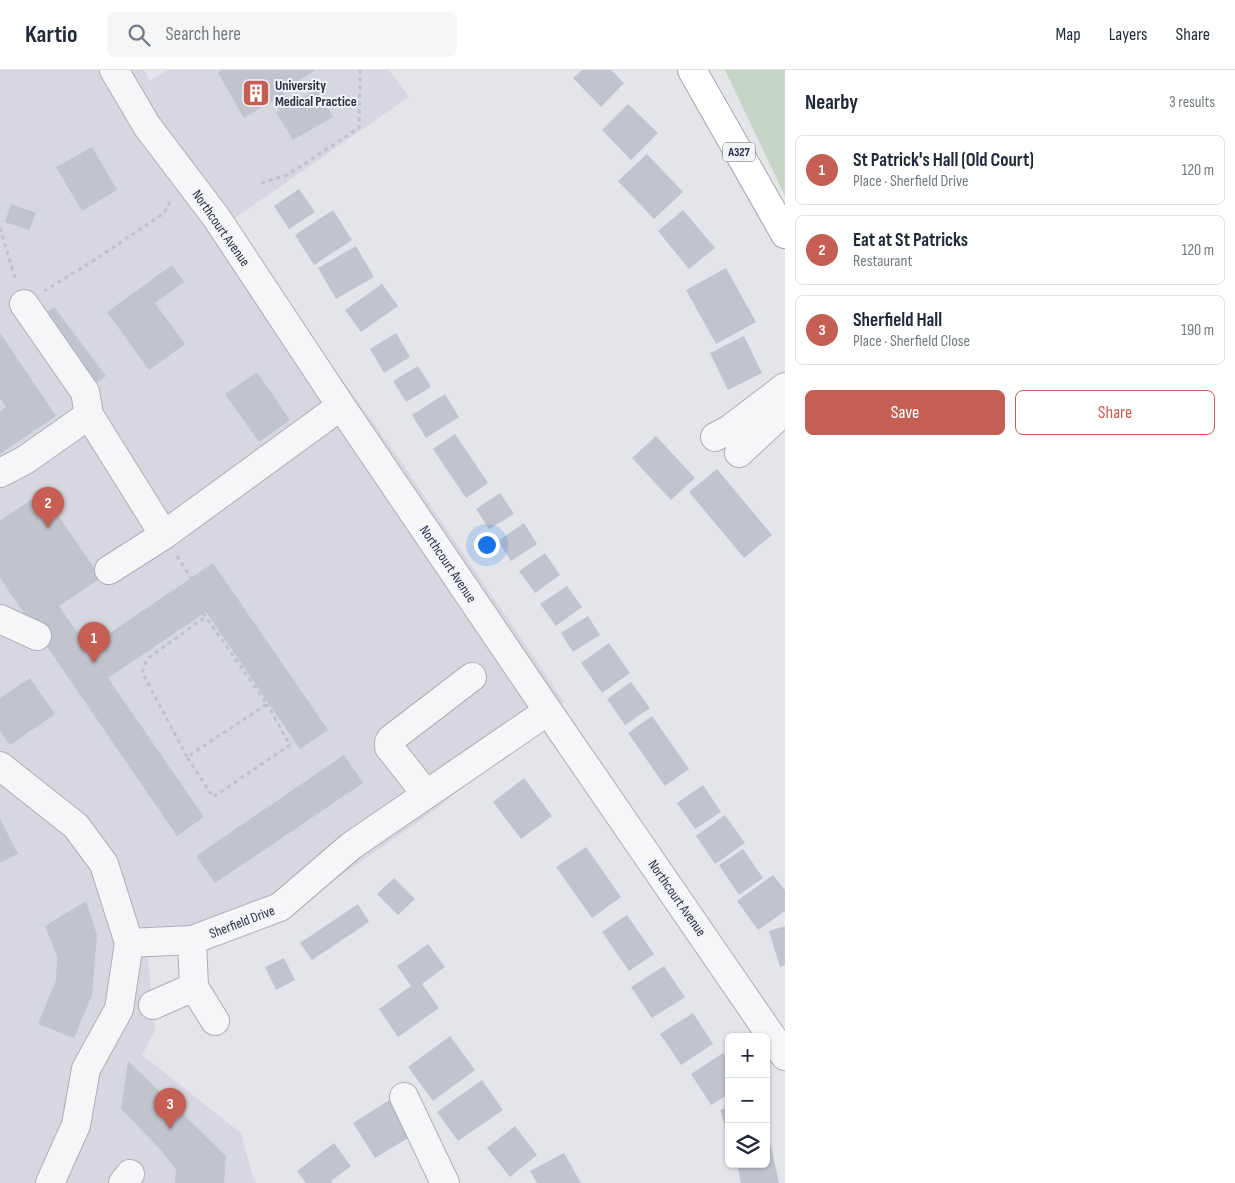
<!DOCTYPE html>
<meta charset="utf-8">
<style>
body{margin:0;font-family:"Sofia Sans Condensed",sans-serif;background:#f6f6f7;color:#1f2937}
.controls{position:absolute;right:15px;bottom:15px;display:grid;overflow:hidden;border-radius:8px;box-shadow:0 1px 4px #0004}
.controls button{width:45px;height:45px;display:grid;place-items:center;padding:0;border:0;border-bottom:1px solid #e0e1e3;background:#fff;color:#1f2937;font:25px sans-serif}
.you{position:absolute;left:486px;top:474px;width:18px;height:18px;margin:-12px;border:4px solid #fff;border-radius:50%;background:#1a73e8;box-shadow:0 0 0 8px #1a73e833}
.badge{display:grid;place-items:center;width:32px;height:32px;border-radius:50%;background:#c55f53;color:#fff;font-size:16px;font-weight:700}
.pin{position:absolute;translate:-50% -41px;filter:drop-shadow(0 1px 2px #0008)}
.pin::after{content:'';position:absolute;top:26px;width:18px;height:15px;background:inherit;clip-path:polygon(0 0,100% 0,50% 100%)}
.list{margin:0;padding:0;list-style:none}
h2{display:flex;justify-content:space-between;align-items:center;height:65px;margin:0;padding:0 20px;font-size:21px}
h2 small{font-size:16px;font-weight:400;color:#747a83}
.list li{display:grid;grid-template-columns:32px 1fr auto;gap:15px;align-items:center;box-sizing:border-box;height:70px;margin:0 10px 10px;padding:0 10px;border:1px solid #e0e1e3;border-radius:8px}
.list b{display:block;font-size:19px;white-space:nowrap}
.list p{margin:0;font-size:16px;white-space:nowrap;color:#747a83}
.list em{font-size:16px;font-style:normal;color:#747a83}
.actions{display:flex;gap:10px;padding:15px 20px}
.actions a{flex:1;padding:11px 0;border:1px solid #c55f53;border-radius:8px;text-align:center;font-size:18px;color:#c55f53}
.actions .main{background:#c55f53;color:#fff}
.icon{flex:none;width:28px;height:28px;fill:none;stroke:currentColor;stroke-width:2;stroke-linecap:round;stroke-linejoin:round}
.map{position:relative;flex:none;width:785px;height:1113px;overflow:hidden}
header{display:flex;align-items:center;gap:30px;box-sizing:border-box;height:70px;padding:0 25px;background:#fff;border-bottom:1px solid #e0e1e3}
header strong{font-size:24px}
nav{display:flex;gap:28px;margin-inline-start:auto;font-size:18px}
.search{width:350px;height:45px;background:#f6f6f7;display:flex;align-items:center;gap:12px;box-sizing:border-box;padding:0 18px;border-radius:8px;color:#747a83;font-size:19px}
main{display:flex}
aside{flex:1;background:#fff}
.map>svg:first-child{display:block}
.built{fill:#d6d7df}
.green{fill:#c5d4c5}
.building{fill:#c1c3cd}
.lines{fill:none;stroke-linecap:round;stroke-linejoin:round}
.minor-casing{stroke:#adaeb8;stroke-width:30}
.major-casing{stroke:#a4a6b5;stroke-width:30}
.path{stroke:#c1c2c9;stroke-width:3;stroke-dasharray:4 4;stroke-linecap:butt}
.minor{stroke:#f6f6f9;stroke-width:28}
.major{stroke:#fff;stroke-width:28}
.labels{text-anchor:middle;dominant-baseline:central;stroke-width:4;stroke-linejoin:round;paint-order:stroke}
.shield{fill:#f3f4f8;stroke:#686a79;stroke-width:1}
.shield-label{font-size:12px;font-weight:bold;fill:#2c2f42}
.poi-label{font-size:14px;font-weight:bold;fill:#2c2f42;stroke:#f3f4f8;text-anchor:start}
.street-label{font-size:14px;fill:#2c2f42;stroke:#f3f4f8}
</style>
<header>
<strong>Kartio</strong>
<div class="search"><svg class="icon" aria-label="search" viewBox="0 0 24 24"><circle cx="10" cy="10" r="6"/><path d="M15 15l6 6"/></svg>Search here</div>
<nav><a>Map</a><a>Layers</a><a>Share</a></nav>
</header>
<main>
<div class="map">
<svg width="785" height="1113" viewBox="0 0 785 1113">
<rect width="100%" height="100%" fill="#e4e5eb"/>
<!-- built -->
<path class="built" d="M 0,0 L 144,0 L 150,11 L 167,0 L 389,0 L 409,27 L 229,152 L 400,390 L 564,632 L 435,740 L 293,839 L 229,861 L 148,887 L 155,960 L 142,985 L 241,1063 L 253,1108 L 256,1113 L 0,1113 Z"/>
<!-- green -->
<path class="green" d="M 725,0 L 785,0 L 785,126 Z"/>
<!-- building -->
<path class="building" d="M 222,0 L 316,0 L 282,20 L 290,34 L 317,19 L 333,47 L 293,70 L 276,42 L 280,41 L 274,30 L 244,48 L 218,3 Z
M 582,0 L 611,0 L 624,13 L 601,37 L 573,8 Z
M 628,34 L 658,63 L 631,90 L 602,60 Z
M 92,77 L 117,120 L 82,141 L 56,97 Z
M 647,84 L 683,122 L 654,149 L 618,111 Z
M 299,119 L 315,142 L 289,159 L 274,136 Z
M 11,134 L 36,143 L 29,160 L 5,152 Z
M 333,140 L 352,170 L 314,195 L 295,165 Z
M 683,140 L 715,178 L 689,199 L 658,161 Z
M 356,176 L 374,207 L 336,229 L 318,198 Z
M 172,195 L 184,212 L 155,233 L 185,274 L 149,300 L 107,242 Z
M 726,198 L 756,252 L 716,274 L 686,220 Z
M 382,214 L 398,236 L 361,262 L 345,240 Z
M 54,237 L 106,306 L 92,316 L 41,247 Z
M 0,263 L 56,346 L 0,384 L 0,341 L 6,337 L 0,328 Z
M 396,263 L 410,287 L 384,303 L 370,279 Z
M 744,266 L 762,303 L 728,320 L 710,283 Z
M 418,296 L 431,317 L 406,332 L 393,311 Z
M 257,302 L 290,350 L 259,372 L 225,324 Z
M 445,324 L 459,347 L 426,368 L 412,345 Z
M 455,364 L 488,413 L 466,428 L 433,379 Z
M 656,366 L 695,408 L 671,430 L 632,388 Z
M 717,399 L 772,465 L 744,488 L 689,422 Z
M 42,422 L 101,508 L 59,536 L 88,578 L 213,493 L 328,660 L 300,679 L 206,542 L 108,608 L 204,747 L 177,766 L 0,508 L 0,451 Z
M 500,423 L 514,444 L 489,459 L 476,439 Z
M 524,453 L 537,474 L 511,491 L 498,471 Z
M 545,483 L 560,505 L 535,523 L 519,501 Z
M 567,516 L 582,537 L 556,556 L 540,534 Z
M 588,546 L 600,565 L 573,582 L 561,563 Z
M 609,573 L 630,603 L 602,623 L 581,593 Z
M 30,608 L 55,644 L 10,675 L 0,661 L 0,628 Z
M 631,612 L 650,638 L 625,655 L 607,629 Z
M 652,646 L 689,699 L 665,716 L 628,663 Z
M 344,685 L 363,713 L 215,813 L 196,786 Z
M 524,708 L 552,746 L 521,769 L 493,732 Z
M 703,715 L 721,742 L 695,759 L 677,733 Z
M 725,745 L 745,773 L 715,794 L 696,766 Z
M 0,749 L 18,784 L 0,793 Z
M 586,777 L 621,827 L 592,848 L 556,797 Z
M 743,779 L 763,808 L 739,825 L 719,795 Z
M 773,805 L 785,820 L 785,841 L 758,860 L 737,831 Z
M 394,808 L 415,829 L 398,845 L 377,824 Z
M 86,831 L 97,865 L 92,925 L 74,968 L 38,954 L 56,910 L 57,886 L 45,856 Z
M 358,834 L 369,852 L 312,890 L 300,873 Z
M 627,845 L 654,884 L 629,901 L 602,862 Z
M 785,856 L 785,895 L 780,897 L 769,861 Z
M 428,874 L 445,897 L 422,914 L 439,938 L 398,967 L 379,939 L 411,916 L 397,896 Z
M 284,888 L 295,910 L 276,920 L 265,897 Z
M 664,896 L 685,927 L 652,948 L 631,917 Z
M 693,943 L 713,974 L 681,995 L 660,964 Z
M 450,966 L 475,1000 L 433,1031 L 408,997 Z
M 723,983 L 729,992 L 729,1024 L 711,1035 L 691,1004 Z
M 128,991 L 226,1086 L 224,1113 L 175,1113 L 176,1100 L 161,1080 L 121,1039 Z
M 482,1010 L 503,1040 L 458,1071 L 437,1042 Z
M 391,1029 L 413,1065 L 375,1088 L 353,1053 Z
M 729,1037 L 729,1064 L 728,1064 L 720,1040 Z
M 515,1056 L 537,1085 L 510,1107 L 487,1078 Z
M 334,1073 L 351,1096 L 331,1111 L 333,1113 L 306,1113 L 297,1101 Z
M 771,1076 L 779,1113 L 741,1113 L 737,1094 L 766,1094 L 766,1077 Z
M 564,1083 L 581,1113 L 537,1113 L 530,1101 Z"/>
<g class="lines">
<!-- minor casing -->
<g class="minor-casing">
<path id="minor" d="M 114,0 L 147,56 L 216,147 L 341,336 L 548,641 L 785,986
M 24,234 L 85,322 L 89,345 L 164,465
M 715,367 L 730,359 L 785,317
M 739,383 L 785,340
M 0,403 L 25,390 L 89,345
M 109,500 L 164,465 L 341,336
M 0,549 L 37,566
M 0,696 L 76,756 L 104,794 L 129,873 L 119,939 L 86,999 L 76,1055 L 50,1113
M 426,724 L 389,677 L 389,672 L 391,669 L 472,607
M 192,870 L 194,917 L 215,951
M 129,873 L 192,870 L 280,837 L 351,776 L 548,641
M 153,935 L 194,917
M 404,1027 L 445,1113
M 123,1113 L 130,1104"/>
</g>
<!-- major casing -->
<g class="major-casing">
<path id="major" d="M 692,0 L 785,164"/>
</g>
<!-- path -->
<path class="path" d="M 261,113 L 287,105 L 359,58 L 360,0
M 0,158 L 16,211
M 44,221 L 93,191 L 164,143 L 169,134 L 169,128
M 177,486 L 191,508
M 203,543 L 267,634 L 187,687 L 213,727 L 290,675 L 267,634
M 187,687 L 142,602 L 147,589 L 205,547"/>
<!-- minor -->
<use href="#minor" class="minor"/>
<!-- major -->
<use href="#major" class="major"/>
</g>
<!-- icons -->
<defs>
<g id="building-square" transform="scale(1.4375)"><rect x="-9" y="-9" width="18" height="18" rx="4" fill="#c55f53" stroke="#f3f4f8"/><path d="M-4-6H4V6H1V3H-1V6H-4ZM-2.5-4.3h1.7v1.8h-1.7ZM.8-4.3h1.7v1.8H.8ZM-2.5-1h1.7V.8h-1.7ZM.8-1h1.7V.8H.8Z" fill="#fff"/></g>
</defs>
<g fill-rule="evenodd">
<use href="#building-square" x="256" y="23"/>
</g>
<g class="labels">
<!-- shield labels -->
<rect class="shield" x="723" y="72.5" width="32" height="19" rx="4"/>
<g class="shield-label">
<text x="739" y="82">A327</text>
</g>
<!-- poi labels -->
<g class="poi-label">
<text x="275" y="15">University<tspan x="275" dy="16">Medical Practice</tspan></text>
</g>
<!-- street labels -->
<g class="street-label">
<text transform="translate(221 158) rotate(55)">Northcourt Avenue</text>
<text transform="translate(448 494) rotate(56)">Northcourt Avenue</text>
<text transform="translate(677 828) rotate(55)">Northcourt Avenue</text>
<text transform="translate(242 852) rotate(-21)">Sherfield Drive</text>
</g>
</g>
</svg>
<div class="controls">
<button>+</button>
<button>−</button>
<button><svg class="icon" aria-label="layers" viewBox="0 0 24 24"><path d="M12 4l9 5-9 5-9-5zM3 14l9 5 9-5"/></svg></button>
</div>
<div class="you"></div>
<div class="pin badge" style="left:94px;top:593px">1</div>
<div class="pin badge" style="left:48px;top:458px">2</div>
<div class="pin badge" style="left:170px;top:1059px">3</div>
</div>
<aside>
<h2>Nearby<small>3 results</small></h2>
<ul class="list">
<li><span class="badge">1</span><div><b>St Patrick's Hall (Old Court)</b><p>Place · Sherfield Drive</p></div><em>120 m</em></li>
<li><span class="badge">2</span><div><b>Eat at St Patricks</b><p>Restaurant</p></div><em>120 m</em></li>
<li><span class="badge">3</span><div><b>Sherfield Hall</b><p>Place · Sherfield Close</p></div><em>190 m</em></li>
</ul>
<div class="actions"><a class="main">Save</a><a>Share</a></div>
</aside>
</main>
